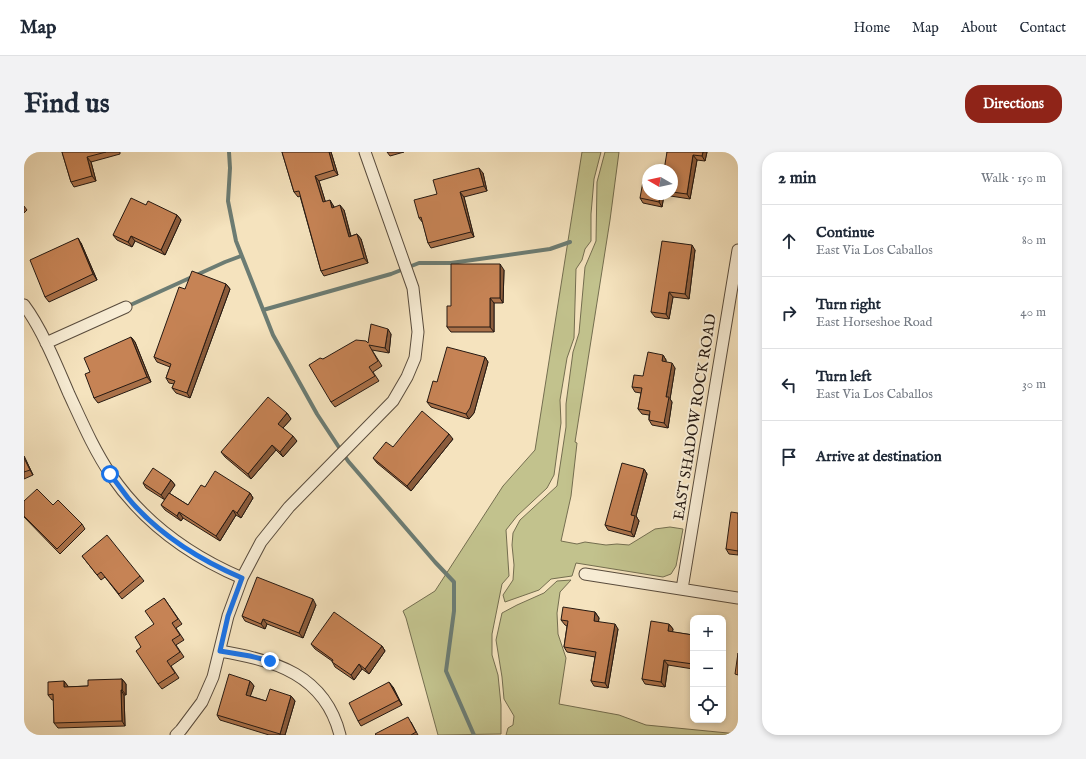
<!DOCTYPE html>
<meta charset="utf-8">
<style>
body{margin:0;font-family:"IM FELL English",serif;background:#f2f2f3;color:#1f2937}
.controls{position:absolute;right:12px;bottom:12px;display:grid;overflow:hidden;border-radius:8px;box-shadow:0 2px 6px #0003}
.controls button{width:36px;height:36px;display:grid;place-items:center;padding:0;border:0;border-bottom:1px solid #e0e1e3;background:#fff;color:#1f2937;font:20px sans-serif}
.compass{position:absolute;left:618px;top:12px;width:36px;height:36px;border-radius:50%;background:#fff;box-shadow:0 2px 6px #0003;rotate:279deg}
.stop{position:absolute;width:12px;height:12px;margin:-9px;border:3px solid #1a73e8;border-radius:50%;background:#fff}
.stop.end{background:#1a73e8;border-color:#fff;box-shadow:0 1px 4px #0008}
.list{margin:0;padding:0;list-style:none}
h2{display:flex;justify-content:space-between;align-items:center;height:52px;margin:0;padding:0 16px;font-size:17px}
h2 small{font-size:13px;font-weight:400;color:#747a83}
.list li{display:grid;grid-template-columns:26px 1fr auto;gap:12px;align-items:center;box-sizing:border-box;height:72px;padding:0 16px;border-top:1px solid #e0e1e3}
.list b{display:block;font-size:15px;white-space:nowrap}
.list p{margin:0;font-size:13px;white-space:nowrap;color:#747a83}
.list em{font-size:13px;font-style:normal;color:#747a83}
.icon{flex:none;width:22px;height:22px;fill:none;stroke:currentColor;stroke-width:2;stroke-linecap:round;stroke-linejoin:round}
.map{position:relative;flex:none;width:714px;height:583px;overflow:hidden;border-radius:16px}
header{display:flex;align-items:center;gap:24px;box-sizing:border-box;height:56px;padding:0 20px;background:#fff;border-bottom:1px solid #e0e1e3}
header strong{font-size:19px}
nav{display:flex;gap:22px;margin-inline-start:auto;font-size:14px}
.intro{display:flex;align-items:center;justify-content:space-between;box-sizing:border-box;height:96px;padding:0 24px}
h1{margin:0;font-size:28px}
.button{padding:10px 18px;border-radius:16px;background:#8f2418;color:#fff;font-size:14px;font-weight:700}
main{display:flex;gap:24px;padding:0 24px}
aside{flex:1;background:#fff;border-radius:16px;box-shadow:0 2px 6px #0003}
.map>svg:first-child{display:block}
.green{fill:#c2c28d;stroke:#746e50}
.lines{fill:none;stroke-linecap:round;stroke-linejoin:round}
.stream{stroke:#6c7c73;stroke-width:4}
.street-casing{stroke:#594c3d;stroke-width:13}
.street{stroke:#f8edd5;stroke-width:11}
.wall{fill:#aa7149;stroke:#251912}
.shaded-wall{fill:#8b5c3c;stroke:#251912}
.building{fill:#c68355;stroke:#251912}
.route{stroke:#1a73e8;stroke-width:5}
.labels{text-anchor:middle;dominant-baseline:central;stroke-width:4;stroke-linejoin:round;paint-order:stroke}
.street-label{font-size:15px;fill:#251912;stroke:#f8edd5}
</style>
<header>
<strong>Map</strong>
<nav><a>Home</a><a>Map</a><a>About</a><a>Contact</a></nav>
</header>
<div class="intro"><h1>Find us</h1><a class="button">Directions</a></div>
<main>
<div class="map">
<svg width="714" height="583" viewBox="0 0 714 583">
<rect width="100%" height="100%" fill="#f5e3be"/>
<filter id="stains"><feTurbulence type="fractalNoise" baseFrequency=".005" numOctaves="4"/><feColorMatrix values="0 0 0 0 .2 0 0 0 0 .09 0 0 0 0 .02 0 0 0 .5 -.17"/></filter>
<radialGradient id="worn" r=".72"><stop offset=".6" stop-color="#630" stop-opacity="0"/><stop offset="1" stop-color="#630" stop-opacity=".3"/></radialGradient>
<!-- green -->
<path class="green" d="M 558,0 L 577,0 L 570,27 L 567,62 L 567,89 L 561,97 L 558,108 L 552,117 L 550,186 L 543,206 L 536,248 L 537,271 L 530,323 L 523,336 L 493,364 L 482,378 L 485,424 L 478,432 L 468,482 L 468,503 L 474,523 L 477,553 L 477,582 L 414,583 L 382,466 L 379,459 L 411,439 L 479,334 L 511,298 Z
M 581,0 L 595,0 L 586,68 L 551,290 L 553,291 L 547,344 L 537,389 L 553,392 L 561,390 L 582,393 L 593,392 L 605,393 L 631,377 L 646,375 L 659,377 L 652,414 L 647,422 L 639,425 L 552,411 L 548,424 L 527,427 L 515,438 L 481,450 L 479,443 L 489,428 L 490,413 L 488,393 L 489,381 L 496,368 L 533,334 L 542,275 L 542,252 L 549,200 L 555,181 L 561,115 L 572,89 L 573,30 Z
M 547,428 L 536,440 L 533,461 L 534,482 L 542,506 L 535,552 L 595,563 L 622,573 L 714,582 L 714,583 L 482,583 L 484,576 L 489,573 L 490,564 L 480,547 L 478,525 L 472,488 L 478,461 L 493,453 L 520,441 L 533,429 Z"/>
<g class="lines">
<!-- stream -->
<path class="stream" d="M 205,0 L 206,16 L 204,49 L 212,89 L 249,183 L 293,262 L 324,309 L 411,410 L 430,430 L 430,459 L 422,519 L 450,583
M 102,155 L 201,110 L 217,104
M 239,158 L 367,122 L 395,111 L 427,111 L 526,97 L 546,90"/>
<!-- street casing -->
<g class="street-casing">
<path id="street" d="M 0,153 C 18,177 33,214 45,242 C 58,270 70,298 87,323 C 120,371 164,403 218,426
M 22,191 L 102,155
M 561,422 L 714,446
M 658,437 L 714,98
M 196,499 C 251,508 301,523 316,583
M 152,583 L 157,578 L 178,550 L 189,525 L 204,464 L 218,426 L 237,390 L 265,355 L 369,249 L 383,225 L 391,206 L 394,180 L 389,136 L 341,0"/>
</g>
<!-- street -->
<use href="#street" class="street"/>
</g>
<!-- wall -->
<path class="wall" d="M 38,0 L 96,0 L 96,2 L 67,10 L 72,29 L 50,35 L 47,30 Z
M 258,0 L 307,0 L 314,23 L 295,29 L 301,49 L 309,53 L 310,55 L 320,58 L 327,84 L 333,82 L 337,87 L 344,111 L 300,124 L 297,119 L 276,44 L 274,45 L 270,40 Z
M 363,0 L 380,0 L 366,4 Z
M 643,0 L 683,0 L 681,9 L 673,8 L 666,47 L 640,43 L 638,55 L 619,51 L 616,46 L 624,42 L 648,42 L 648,18 Z
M 459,21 L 463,39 L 440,45 L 450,85 L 407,96 L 404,91 L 399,71 L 395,66 L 413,42 Z
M 122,53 L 153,63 L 157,68 L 141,103 L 111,89 L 108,95 L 93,88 L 89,83 Z
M 0,54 L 3,58 L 0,61 Z
M 57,91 L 73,128 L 25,150 L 21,145 Z
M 671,98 L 665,147 L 649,145 L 645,167 L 631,165 L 627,160 Z
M 480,118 L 479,151 L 470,151 L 470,180 L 427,180 L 423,175 L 427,154 Z
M 202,132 L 206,137 L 166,246 L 152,241 L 148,236 L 150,232 L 145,231 L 142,226 L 146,215 L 133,210 L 130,205 L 161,137 Z
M 367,182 L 365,201 L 348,198 L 358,214 L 349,220 L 355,229 L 311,255 L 307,250 L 299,207 Z
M 107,185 L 111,190 L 127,230 L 74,251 L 70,246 L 66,220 Z
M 639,203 L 642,208 L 642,210 L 651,216 L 646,247 L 648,250 L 644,276 L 628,273 L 625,268 L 625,263 L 618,262 L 614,257 L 617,241 L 611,240 L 608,235 L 619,224 Z
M 461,205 L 464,210 L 450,261 L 445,267 L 407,255 L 403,250 L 413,230 Z
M 263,261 L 267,267 L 259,276 L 273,289 L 259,305 L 252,298 L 227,327 L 201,305 L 197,300 Z
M 429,287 L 387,339 L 353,311 L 349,306 L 369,295 Z
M 0,304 L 9,323 L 0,327 Z
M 620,317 L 623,322 L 612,364 L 615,369 L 610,385 L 584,378 L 581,373 Z
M 147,328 L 151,333 L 145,341 L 164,353 L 181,335 L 226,341 L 229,346 L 217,366 L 212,363 L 196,389 L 159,366 L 157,369 L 141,358 L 137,353 L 141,348 L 122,336 L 119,331 Z
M 0,349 L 29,353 L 58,372 L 61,377 L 36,402 L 0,365 Z
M 714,361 L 714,403 L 705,402 L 702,397 Z
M 58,404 L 116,424 L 120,429 L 98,447 L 81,425 L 77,428 Z
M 140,446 L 158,472 L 152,476 L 160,488 L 152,493 L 160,505 L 147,514 L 155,526 L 138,537 L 134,532 L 117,495 L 130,472 Z
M 292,453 L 279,486 L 243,472 L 241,477 L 221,469 L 218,464 Z
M 571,460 L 575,466 L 574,470 L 594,477 L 584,536 L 570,534 L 567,529 L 571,505 L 543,500 L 540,495 L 543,474 L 541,473 L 537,468 Z
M 645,472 L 649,477 L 648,480 L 669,483 L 669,517 L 644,513 L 641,535 L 621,532 L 618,527 Z
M 287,492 L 358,494 L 361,499 L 345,522 L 338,517 L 330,528 L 311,515 L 308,509 L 291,497 Z
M 98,527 L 102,532 L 102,543 L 100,543 L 101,574 L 34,576 L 30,571 L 30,548 L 28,548 L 24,543 L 40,529 L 44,535 L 64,534 Z
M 226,529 L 230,534 L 226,544 L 242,549 L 267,544 L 271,549 L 261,583 L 245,583 L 196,568 L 193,563 Z
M 369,535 L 378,553 L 337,574 L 334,569 Z
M 387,570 L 394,583 L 352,583 Z"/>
<!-- shaded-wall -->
<path class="shaded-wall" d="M 305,0 L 307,0 L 314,23 L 310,18 Z
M 679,0 L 683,0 L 681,9 L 678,4 Z
M 669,3 L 673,8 L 666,47 L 663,42 Z
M 63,5 L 67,10 L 72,29 L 68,24 Z
M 455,16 L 459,21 L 463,39 L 460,34 Z
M 291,24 L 295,29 L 303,55 L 299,50 Z
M 436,40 L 440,45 L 450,85 L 447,80 Z
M 636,42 L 640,42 L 640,43 L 638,55 L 635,50 Z
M 306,48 L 309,53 L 311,61 L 308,56 Z
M 316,53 L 320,58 L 328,90 L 325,85 Z
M 153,63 L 157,68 L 141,103 L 137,98 Z
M 333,82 L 337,87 L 344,111 L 340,106 Z
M 107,84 L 111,89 L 108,95 L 104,90 Z
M 54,86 L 57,91 L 73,128 L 69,122 Z
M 668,93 L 671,98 L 665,147 L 661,142 Z
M 476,112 L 480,118 L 479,151 L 476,146 Z
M 202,132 L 206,137 L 166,246 L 163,241 Z
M 645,140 L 649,145 L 645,167 L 642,162 Z
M 466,146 L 470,151 L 470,180 L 466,175 Z
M 364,177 L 367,182 L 365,201 L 361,196 Z
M 107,185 L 111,190 L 127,230 L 123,225 Z
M 639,203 L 642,208 L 641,214 L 638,209 Z
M 461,205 L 464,210 L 450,261 L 445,267 L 442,262 Z
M 648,211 L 651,216 L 646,247 L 648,250 L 644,276 L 640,271 L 642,245 Z
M 263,261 L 267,267 L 258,277 L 254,272 Z
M 425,282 L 429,287 L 387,339 L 383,334 Z
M 269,284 L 273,289 L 259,305 L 256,300 Z
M 248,293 L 252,298 L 227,327 L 224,322 Z
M 0,304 L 9,323 L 6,318 L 0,306 Z
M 620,317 L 623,322 L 612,364 L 615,369 L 610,385 L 607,380 L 607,363 Z
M 147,328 L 151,333 L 141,348 L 137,343 Z
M 226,341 L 229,346 L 217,366 L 213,361 Z
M 209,358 L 212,363 L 196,389 L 192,384 Z
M 155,360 L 159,366 L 157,369 L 153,364 Z
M 289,447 L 292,453 L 279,486 L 275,481 Z
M 571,460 L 575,466 L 574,474 L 570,469 Z
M 239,467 L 243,472 L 241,477 L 237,472 Z
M 591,472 L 594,477 L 584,536 L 581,531 Z
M 645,472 L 649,477 L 648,484 L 644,479 Z
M 358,494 L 361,499 L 345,522 L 341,517 Z
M 640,508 L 644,513 L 641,535 L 637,530 Z
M 335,512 L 338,517 L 330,528 L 327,523 Z
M 98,527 L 102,532 L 102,543 L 98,538 Z
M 40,529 L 44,534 L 44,540 L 40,535 Z
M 226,529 L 230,534 L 225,548 L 222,543 Z
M 365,530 L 369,535 L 378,553 L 375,548 Z
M 97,538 L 100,543 L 101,574 L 98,569 Z
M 267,544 L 271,549 L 261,583 L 256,583 L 256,582 Z"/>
<!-- building -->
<path class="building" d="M 38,0 L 82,0 L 63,5 L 68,24 L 47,30 Z
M 258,0 L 305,0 L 310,18 L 291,24 L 299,50 L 306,48 L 308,56 L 316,53 L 325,85 L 333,82 L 340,106 L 297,119 L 275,39 L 270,40 Z
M 643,0 L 679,0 L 678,4 L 669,3 L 663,42 L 648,40 L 648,18 L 640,18 Z
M 455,16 L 460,34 L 436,40 L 447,80 L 404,91 L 397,65 L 395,66 L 390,48 L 413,42 L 409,28 Z
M 620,24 L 624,25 L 624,42 L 636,42 L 635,50 L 616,46 Z
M 107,46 L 122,53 L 124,49 L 153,63 L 137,98 L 107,84 L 104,90 L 89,83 Z
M 54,86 L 69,122 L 21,145 L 6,108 Z
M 638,89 L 668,93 L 661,142 L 645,140 L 642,162 L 627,160 Z
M 427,112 L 476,112 L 476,146 L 466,146 L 466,175 L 423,175 L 423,154 L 427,154 Z
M 168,119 L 202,132 L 163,241 L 148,236 L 151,229 L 142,226 L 147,212 L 130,205 L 155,135 L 161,137 Z
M 347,172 L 364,177 L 361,196 L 345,193 L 354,209 L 345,215 L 351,224 L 307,250 L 285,213 L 296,206 L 299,207 L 332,188 L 342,189 L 344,191 Z
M 107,185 L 123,225 L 70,246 L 61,222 L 66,220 L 60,206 Z
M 423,195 L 461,205 L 446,256 L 442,262 L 403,250 L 409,229 L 413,230 Z
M 624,200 L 639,203 L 638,209 L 648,211 L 642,245 L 645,245 L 640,271 L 625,268 L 626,259 L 614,257 L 618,236 L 608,235 L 610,223 L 619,224 Z
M 244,245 L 263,261 L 254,272 L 269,284 L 256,300 L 248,293 L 224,322 L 197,300 Z
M 398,259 L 425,282 L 383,334 L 349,306 L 362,290 L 369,295 Z
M 0,306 L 6,318 L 0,320 Z
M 598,311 L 620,317 L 607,363 L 611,364 L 607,380 L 581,373 Z
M 129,316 L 147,328 L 137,343 L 119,331 Z
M 191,319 L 226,341 L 213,361 L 209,358 L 192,384 L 155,360 L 153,364 L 137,353 L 145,341 L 164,353 L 177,333 L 181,335 Z
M 13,337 L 29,353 L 34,348 L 58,372 L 33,397 L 0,364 L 0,349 Z
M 707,360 L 714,361 L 714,399 L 702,397 Z
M 83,383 L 116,424 L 95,442 L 77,420 L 73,423 L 58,404 Z
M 233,425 L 289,447 L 275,481 L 239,467 L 237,472 L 218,464 Z
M 140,446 L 154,467 L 148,471 L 156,483 L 148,488 L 156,500 L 143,509 L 151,521 L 134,532 L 112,499 L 117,495 L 111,485 L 130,472 L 121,459 Z
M 539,455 L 571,460 L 570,469 L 591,472 L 581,531 L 567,529 L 572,500 L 540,495 L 544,469 L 537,468 Z
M 310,460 L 358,494 L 341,517 L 335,512 L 327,523 L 308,510 L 309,508 L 287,492 Z
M 627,469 L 645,472 L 644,479 L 669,483 L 669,512 L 640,508 L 637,530 L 618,527 Z
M 714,501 L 714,523 L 711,522 Z
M 205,522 L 226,529 L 222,543 L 242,549 L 246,537 L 267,544 L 256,582 L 193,563 Z
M 98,527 L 98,538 L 97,538 L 98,569 L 30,571 L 29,542 L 24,543 L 24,530 L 40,529 L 40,535 L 64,534 L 64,528 Z
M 365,530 L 375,548 L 334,569 L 325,551 Z
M 384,565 L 392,580 L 387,583 L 352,583 L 351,582 Z"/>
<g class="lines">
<!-- route -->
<path class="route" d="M 86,322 C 92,330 98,338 104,346 C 134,382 176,408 218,426 L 204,464 L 196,499 L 226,504 L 246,509"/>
</g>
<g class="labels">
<!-- street labels -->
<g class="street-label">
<text transform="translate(671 265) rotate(-81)">EAST SHADOW ROCK ROAD</text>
</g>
</g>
<rect width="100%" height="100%" filter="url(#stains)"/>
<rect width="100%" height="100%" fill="url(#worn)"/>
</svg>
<div class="controls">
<button>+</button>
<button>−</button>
<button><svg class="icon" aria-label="locate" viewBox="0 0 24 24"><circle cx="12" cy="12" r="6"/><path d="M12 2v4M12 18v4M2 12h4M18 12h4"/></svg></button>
</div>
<svg class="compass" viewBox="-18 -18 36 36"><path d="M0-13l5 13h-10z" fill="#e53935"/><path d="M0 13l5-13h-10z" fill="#747a83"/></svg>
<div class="stop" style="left:86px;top:322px"></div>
<div class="stop end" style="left:246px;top:509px"></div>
</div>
<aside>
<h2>2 min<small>Walk · 150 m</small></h2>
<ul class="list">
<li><svg class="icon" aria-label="ahead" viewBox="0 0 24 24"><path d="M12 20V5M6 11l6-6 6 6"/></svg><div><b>Continue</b><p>East Via Los Caballos</p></div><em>80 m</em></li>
<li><svg class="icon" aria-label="right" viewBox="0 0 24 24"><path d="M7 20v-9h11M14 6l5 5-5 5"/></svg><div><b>Turn right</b><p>East Horseshoe Road</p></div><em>40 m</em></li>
<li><svg class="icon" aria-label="left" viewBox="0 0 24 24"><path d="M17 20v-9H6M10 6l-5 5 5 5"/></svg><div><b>Turn left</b><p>East Via Los Caballos</p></div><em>30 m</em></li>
<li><svg class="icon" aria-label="arrive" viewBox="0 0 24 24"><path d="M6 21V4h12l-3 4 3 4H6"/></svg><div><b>Arrive at destination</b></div></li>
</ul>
</aside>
</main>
